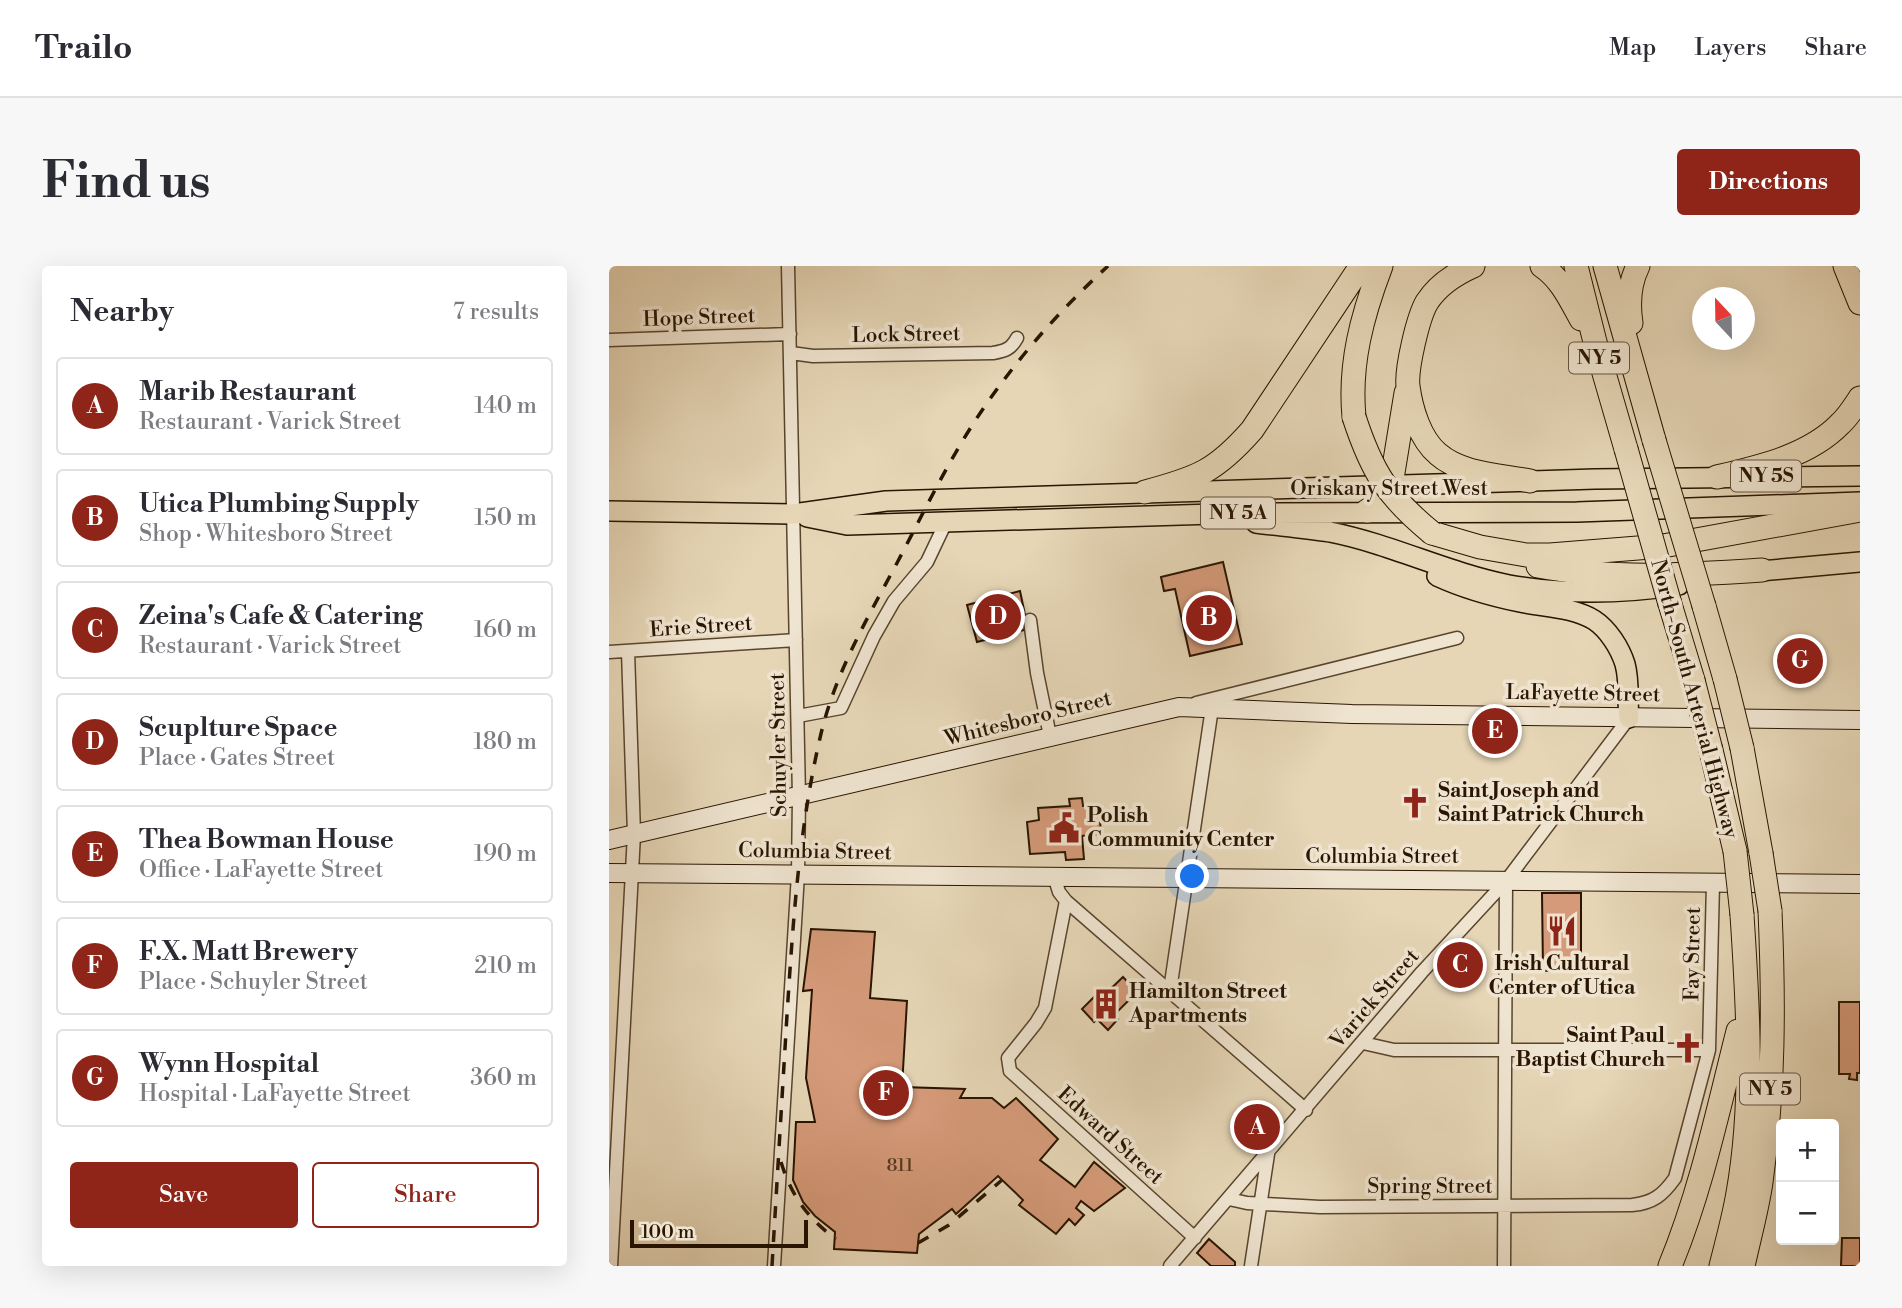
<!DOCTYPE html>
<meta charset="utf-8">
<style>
body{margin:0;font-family:"Libre Bodoni",serif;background:#f7f7f7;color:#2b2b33}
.controls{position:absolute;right:21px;bottom:21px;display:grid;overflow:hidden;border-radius:7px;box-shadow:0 7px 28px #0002}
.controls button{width:63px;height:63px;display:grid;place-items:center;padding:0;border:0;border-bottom:2px solid #e1e1e2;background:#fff;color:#2b2b33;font:35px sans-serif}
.compass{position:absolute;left:1083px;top:21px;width:63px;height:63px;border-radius:50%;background:#fff;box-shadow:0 7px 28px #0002;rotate:338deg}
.scale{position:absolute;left:21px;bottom:18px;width:178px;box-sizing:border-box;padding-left:7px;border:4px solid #291501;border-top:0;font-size:19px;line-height:24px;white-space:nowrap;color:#291501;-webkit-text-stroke:5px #efe4d0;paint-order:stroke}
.you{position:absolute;left:584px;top:611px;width:24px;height:24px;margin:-18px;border:5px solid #fff;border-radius:50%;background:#1a73e8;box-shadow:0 0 0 10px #1a73e833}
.badge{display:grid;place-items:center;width:46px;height:46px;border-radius:50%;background:#8f2418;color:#fff;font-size:23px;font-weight:700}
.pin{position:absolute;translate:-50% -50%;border:4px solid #fff;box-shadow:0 2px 7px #0006}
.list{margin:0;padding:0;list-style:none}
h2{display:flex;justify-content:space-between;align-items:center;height:91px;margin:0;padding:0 28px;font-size:30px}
h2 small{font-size:23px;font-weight:400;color:#7c7c81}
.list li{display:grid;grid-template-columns:46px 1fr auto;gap:21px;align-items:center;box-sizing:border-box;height:98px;margin:0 14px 14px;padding:0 14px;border:2px solid #e1e1e2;border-radius:7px}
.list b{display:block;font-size:26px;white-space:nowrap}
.list p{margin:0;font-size:23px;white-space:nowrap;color:#7c7c81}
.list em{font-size:23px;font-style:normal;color:#7c7c81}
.actions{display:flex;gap:14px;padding:21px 28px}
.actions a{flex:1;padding:16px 0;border:2px solid #8f2418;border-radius:7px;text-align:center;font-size:24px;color:#8f2418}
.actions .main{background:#8f2418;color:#fff}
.map{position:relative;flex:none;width:1251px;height:1000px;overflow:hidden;border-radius:7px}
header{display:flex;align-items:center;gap:42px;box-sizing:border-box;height:98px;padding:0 35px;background:#fff;border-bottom:2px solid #e1e1e2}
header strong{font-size:33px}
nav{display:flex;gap:38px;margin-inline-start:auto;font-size:24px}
.intro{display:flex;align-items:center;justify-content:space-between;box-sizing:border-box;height:168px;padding:0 42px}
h1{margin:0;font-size:49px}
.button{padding:18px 32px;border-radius:7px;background:#8f2418;color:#fff;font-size:24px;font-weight:700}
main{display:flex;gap:42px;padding:0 42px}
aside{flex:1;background:#fff;border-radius:7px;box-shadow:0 7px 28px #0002}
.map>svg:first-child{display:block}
.building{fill:#d59a79;stroke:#291501;stroke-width:2}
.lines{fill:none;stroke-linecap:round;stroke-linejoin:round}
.street-casing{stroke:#58452e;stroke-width:15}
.secondary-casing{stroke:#291501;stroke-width:20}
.primary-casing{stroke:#291501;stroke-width:22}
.highway-casing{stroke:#291501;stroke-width:25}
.street{stroke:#efe4d0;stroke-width:12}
.secondary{stroke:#efe4d0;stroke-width:18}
.primary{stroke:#e6d6b6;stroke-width:19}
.highway{stroke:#e6d6b6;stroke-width:23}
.rail{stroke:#291501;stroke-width:3.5;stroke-dasharray:12 12;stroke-linecap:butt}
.highway-bridge-casing{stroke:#291501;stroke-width:25;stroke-linecap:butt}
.highway-bridge{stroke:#e6d6b6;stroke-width:23}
.labels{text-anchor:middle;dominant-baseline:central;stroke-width:7;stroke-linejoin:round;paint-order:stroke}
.number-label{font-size:18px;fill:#54361f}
.shield{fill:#efe4d0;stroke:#64533f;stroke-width:2}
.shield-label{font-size:19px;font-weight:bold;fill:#291501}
.street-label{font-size:21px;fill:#291501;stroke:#efe4d0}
.poi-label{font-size:21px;font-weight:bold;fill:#291501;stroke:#efe4d0;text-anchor:start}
</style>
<header>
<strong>Trailo</strong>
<nav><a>Map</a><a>Layers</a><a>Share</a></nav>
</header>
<div class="intro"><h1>Find us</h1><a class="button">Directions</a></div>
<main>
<aside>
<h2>Nearby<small>7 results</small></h2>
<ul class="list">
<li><span class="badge">A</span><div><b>Marib Restaurant</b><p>Restaurant · Varick Street</p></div><em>140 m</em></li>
<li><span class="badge">B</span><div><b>Utica Plumbing Supply</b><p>Shop · Whitesboro Street</p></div><em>150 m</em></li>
<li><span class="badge">C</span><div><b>Zeina's Cafe &amp; Catering</b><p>Restaurant · Varick Street</p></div><em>160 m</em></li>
<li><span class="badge">D</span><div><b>Scuplture Space</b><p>Place · Gates Street</p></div><em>180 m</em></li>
<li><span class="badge">E</span><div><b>Thea Bowman House</b><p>Office · LaFayette Street</p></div><em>190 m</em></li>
<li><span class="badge">F</span><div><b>F.X. Matt Brewery</b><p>Place · Schuyler Street</p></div><em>210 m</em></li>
<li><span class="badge">G</span><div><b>Wynn Hospital</b><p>Hospital · LaFayette Street</p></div><em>360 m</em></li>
</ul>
<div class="actions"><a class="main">Save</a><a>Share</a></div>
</aside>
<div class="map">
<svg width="1251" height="1000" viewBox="0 0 1251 1000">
<rect width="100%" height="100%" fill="#e6d6b6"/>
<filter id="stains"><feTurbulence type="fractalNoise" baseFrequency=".00286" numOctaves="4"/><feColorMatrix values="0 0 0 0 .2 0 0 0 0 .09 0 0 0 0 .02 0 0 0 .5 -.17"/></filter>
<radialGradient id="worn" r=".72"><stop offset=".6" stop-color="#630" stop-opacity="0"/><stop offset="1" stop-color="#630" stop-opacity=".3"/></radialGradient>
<!-- building -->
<path class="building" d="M 614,296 L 633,378 L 581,390 L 566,323 L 555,325 L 552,311 Z
M 411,325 L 419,363 L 368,376 L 358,339 Z
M 473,532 L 474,540 L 490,539 L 492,568 L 473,570 L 475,593 L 457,594 L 456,586 L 421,588 L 418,556 L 430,554 L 429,542 L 461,540 L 460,533 Z
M 933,627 L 972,627 L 972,703 L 934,705 Z
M 202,663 L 266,666 L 261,732 L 298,735 L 293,821 L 356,823 L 351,832 L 383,832 L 395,842 L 407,832 L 449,873 L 431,894 L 466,921 L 485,896 L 516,922 L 485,945 L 472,935 L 467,942 L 475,949 L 466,959 L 460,953 L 447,968 L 410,939 L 414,934 L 389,910 L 347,948 L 343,943 L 310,968 L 308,987 L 225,983 L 226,966 L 206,950 L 194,936 L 184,914 L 187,856 L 206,856 L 197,812 L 203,724 L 194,725 Z
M 514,711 L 528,726 L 505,749 L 509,753 L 499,764 L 488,753 L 485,756 L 473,743 L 487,729 L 491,733 Z
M 1230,736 L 1251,736 L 1251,807 L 1248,807 L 1248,814 L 1240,813 L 1241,808 L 1230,808 Z
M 1233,972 L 1251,972 L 1251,1000 L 1232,1000 Z
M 600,973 L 626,996 L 626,1000 L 602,1000 L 588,987 Z"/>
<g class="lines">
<!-- street casing -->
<g class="street-casing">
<path id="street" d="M 0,74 L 181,68
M 182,87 L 204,90 L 384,87 C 396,85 402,83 408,72
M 421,354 L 428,407 L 441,470
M 0,386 L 187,374
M 587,437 L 848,372
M 189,450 L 232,442 L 265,370 L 285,335 L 318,296 L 337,256
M 445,610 L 450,626 L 457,635 L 697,844
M 457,635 L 436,742 L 427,757 L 399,792 L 401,805 L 586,972
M 561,724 L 603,442
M 754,777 L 785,784 L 1100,784
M 620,933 L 638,937 L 711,941 L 1023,939 C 1044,937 1054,929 1066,912 L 1100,784 L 1104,617
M 2,1000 L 25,568 L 19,385
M 165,1000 L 189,608 L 190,531 L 179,0
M 561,1000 L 813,706 L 897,615 L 1020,452
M 642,1000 L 659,888
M 895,1000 L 897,615"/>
</g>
<!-- secondary casing -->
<g class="secondary-casing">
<path id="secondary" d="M 0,574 L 570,441 L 743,448 L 1251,454
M 0,607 L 1251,618"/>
</g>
<!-- primary casing -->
<g class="primary-casing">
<path id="primary" d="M 0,245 L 184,248 L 277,235 L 986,213 L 1251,210
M 198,251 L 238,259 L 638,247 L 968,246 L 1251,236
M 647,257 C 671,260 696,262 721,266 C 782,278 839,307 900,319 C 956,329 1013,328 1070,319
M 1140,306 L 1251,296
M 828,310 C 854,322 882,330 911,336 C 935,341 964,341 985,354 C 999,363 1011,382 1016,398 C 1021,416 1018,434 1020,452"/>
</g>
<!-- highway casing -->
<g class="highway-casing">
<path id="highway" d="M 864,0 C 846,8 829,19 818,36 C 809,51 797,103 799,120 C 802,143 811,173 829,188 C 853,209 892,209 921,215
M 933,0 C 952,13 961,33 972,53
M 967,0 L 986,76 L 1017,183
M 996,0 L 1045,174
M 1236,0 L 1251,37
M 1022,57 C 1019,37 1020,18 1029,0
M 745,151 C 740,98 753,50 772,0
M 1108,211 C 1150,201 1200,190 1231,158 C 1239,151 1245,141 1251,132
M 536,226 C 589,212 607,205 643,164 L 752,0
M 758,245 L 775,234 L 782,219 L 797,127
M 823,267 L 871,281 L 917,289 L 941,289 L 1054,280 L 1251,244
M 929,300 C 1003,314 1078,309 1153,304
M 1061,338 L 1084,414
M 1095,340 L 1116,413
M 1133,482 L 1152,587
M 1102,484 L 1126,585
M 1061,1000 C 1092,925 1109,844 1129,765
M 1112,1000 C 1118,976 1125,951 1129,927 C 1145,836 1139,740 1133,649
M 1134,1000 C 1140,972 1148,944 1152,916 C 1165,824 1165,737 1161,645"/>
</g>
<!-- street -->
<use href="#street" class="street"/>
<!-- secondary -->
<use href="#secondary" class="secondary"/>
<!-- primary -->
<use href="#primary" class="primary"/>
<!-- highway -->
<use href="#highway" class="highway"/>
<!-- rail -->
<path class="rail" d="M 172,896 C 182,929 199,953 227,973
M 309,977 L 340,959 L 393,914
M 163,1000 C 168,916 173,832 178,749 C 184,656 190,563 211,472 C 225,409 258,353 288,297 C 316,244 342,189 376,140 C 412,88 453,42 499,0"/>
<!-- highway-bridge casing -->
<g class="highway-bridge-casing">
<path id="highway-bridge" d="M 745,151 C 763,206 778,230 823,267
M 1045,174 L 1095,340
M 1017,183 L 1061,338
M 1116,413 L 1133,482
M 1084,414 L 1102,484
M 1126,585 L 1133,649
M 1152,587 L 1161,645"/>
</g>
<!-- highway-bridge -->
<use href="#highway-bridge" class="highway-bridge"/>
</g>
<!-- icons -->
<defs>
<g id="church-bare" transform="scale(2.415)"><path d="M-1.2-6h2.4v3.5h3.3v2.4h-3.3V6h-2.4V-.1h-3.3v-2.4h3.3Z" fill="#8f2418" stroke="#efe4d0" stroke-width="2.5" paint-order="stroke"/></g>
<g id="civic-bare" transform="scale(2.415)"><path d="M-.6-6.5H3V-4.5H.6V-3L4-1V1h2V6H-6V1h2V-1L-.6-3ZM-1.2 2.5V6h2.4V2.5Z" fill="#8f2418" stroke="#efe4d0" stroke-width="2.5" paint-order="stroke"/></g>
<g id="restaurant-bare" transform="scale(2.415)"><path d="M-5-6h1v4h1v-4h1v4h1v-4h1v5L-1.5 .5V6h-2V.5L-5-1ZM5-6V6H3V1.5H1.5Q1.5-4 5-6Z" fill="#8f2418" stroke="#efe4d0" stroke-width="2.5" paint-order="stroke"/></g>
<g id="building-bare" transform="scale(2.415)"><path d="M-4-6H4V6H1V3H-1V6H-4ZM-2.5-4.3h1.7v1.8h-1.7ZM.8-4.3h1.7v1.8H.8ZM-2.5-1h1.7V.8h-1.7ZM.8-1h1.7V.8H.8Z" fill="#8f2418" stroke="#efe4d0" stroke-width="2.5" paint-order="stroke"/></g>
</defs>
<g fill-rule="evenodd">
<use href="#church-bare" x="806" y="537"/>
<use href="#civic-bare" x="455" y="562"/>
<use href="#restaurant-bare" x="953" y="665"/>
<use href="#building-bare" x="497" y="738"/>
<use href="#church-bare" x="1079" y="782"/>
</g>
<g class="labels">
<!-- number labels -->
<g class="number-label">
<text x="291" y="899">811</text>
</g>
<!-- shield labels -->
<g class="shield">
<rect x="960" y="76.5" width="60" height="31" rx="5"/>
<rect x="1122" y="194.5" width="70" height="31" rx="5"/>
<rect x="592" y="231.5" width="74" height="31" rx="5"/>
<rect x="1131" y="807.5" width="60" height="31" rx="5"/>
</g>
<g class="shield-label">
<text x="990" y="92">NY 5</text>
<text x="1157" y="210">NY 5S</text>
<text x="629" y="247">NY 5A</text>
<text x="1161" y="823">NY 5</text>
</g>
<!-- street labels -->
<g class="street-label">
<text transform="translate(90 52) rotate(-2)">Hope Street</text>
<text transform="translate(297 69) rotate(-1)">Lock Street</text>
<text x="780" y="223">Oriskany Street West</text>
<text transform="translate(92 361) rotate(-4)">Erie Street</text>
<text transform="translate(974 428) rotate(1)">LaFayette Street</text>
<text transform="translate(1085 433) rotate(75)">North-South Arterial Highway</text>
<text transform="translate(419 453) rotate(-14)">Whitesboro Street</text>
<text transform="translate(170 479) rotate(-91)">Schuyler Street</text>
<text transform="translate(206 586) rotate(1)">Columbia Street</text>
<text x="773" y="591">Columbia Street</text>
<text transform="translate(1084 688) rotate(-89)">Fay Street</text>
<text transform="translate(766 733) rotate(-49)">Varick Street</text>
<text transform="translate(501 870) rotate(42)">Edward Street</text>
<text x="821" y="921">Spring Street</text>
</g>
<!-- poi labels -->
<g class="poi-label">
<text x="829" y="525">Saint Joseph and<tspan x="829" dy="24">Saint Patrick Church</tspan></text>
<text x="478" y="550">Polish<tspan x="478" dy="24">Community Center</tspan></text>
<text x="953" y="698" text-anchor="middle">Irish Cultural<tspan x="953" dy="24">Center of Utica</tspan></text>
<text x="520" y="726">Hamilton Street<tspan x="520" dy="24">Apartments</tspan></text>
<text x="1056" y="770" text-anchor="end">Saint Paul<tspan x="1056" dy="24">Baptist Church</tspan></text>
</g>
</g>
<rect width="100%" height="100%" filter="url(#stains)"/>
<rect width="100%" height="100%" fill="url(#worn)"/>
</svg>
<div class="controls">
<button>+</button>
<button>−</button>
</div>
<svg class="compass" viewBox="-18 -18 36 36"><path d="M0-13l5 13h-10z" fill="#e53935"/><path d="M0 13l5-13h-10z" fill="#7c7c81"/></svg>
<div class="scale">100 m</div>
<div class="you"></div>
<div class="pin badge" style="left:648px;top:861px">A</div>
<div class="pin badge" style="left:600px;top:352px">B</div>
<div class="pin badge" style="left:851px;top:699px">C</div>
<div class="pin badge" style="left:389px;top:351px">D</div>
<div class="pin badge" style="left:886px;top:465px">E</div>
<div class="pin badge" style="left:277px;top:827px">F</div>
<div class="pin badge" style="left:1191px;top:395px">G</div>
</div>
</main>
